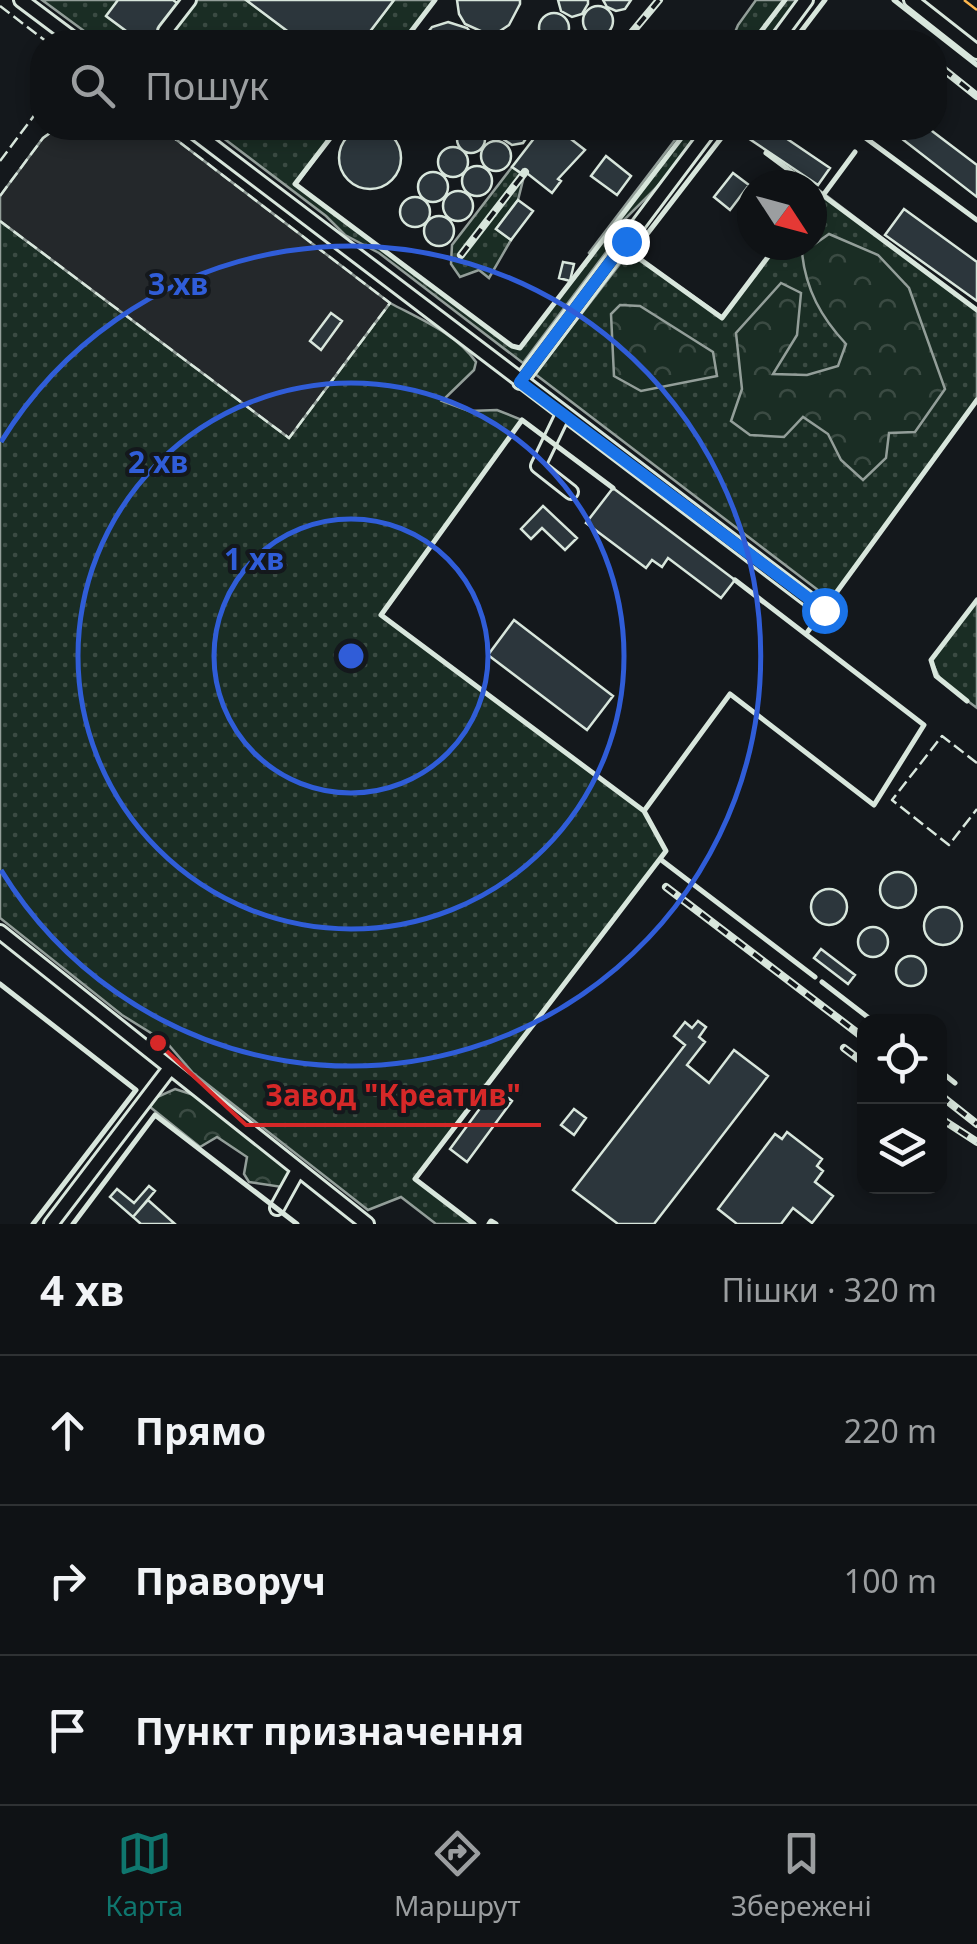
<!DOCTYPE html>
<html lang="uk">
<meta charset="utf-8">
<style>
body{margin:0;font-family:"Noto Sans",sans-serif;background:#1d2022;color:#f1f3f6}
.controls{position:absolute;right:30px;bottom:30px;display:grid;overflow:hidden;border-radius:20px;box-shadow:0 5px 15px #0003}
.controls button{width:90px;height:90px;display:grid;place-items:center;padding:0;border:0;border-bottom:2px solid #2f3234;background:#0f1215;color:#f1f3f6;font:50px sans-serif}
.compass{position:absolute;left:737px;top:170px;width:90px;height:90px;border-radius:50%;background:#0f1215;box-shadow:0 5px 15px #0003;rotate:126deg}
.stop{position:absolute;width:30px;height:30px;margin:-22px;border:8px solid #1a73e8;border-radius:50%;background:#fff}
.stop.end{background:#1a73e8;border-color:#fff;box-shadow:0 2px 10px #0008}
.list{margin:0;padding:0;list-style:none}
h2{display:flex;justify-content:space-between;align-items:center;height:130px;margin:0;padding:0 40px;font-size:42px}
h2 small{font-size:32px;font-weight:400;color:#9b9ea0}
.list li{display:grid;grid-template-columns:65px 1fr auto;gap:30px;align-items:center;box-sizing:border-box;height:150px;padding:0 40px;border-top:2px solid #2f3234}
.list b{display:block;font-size:38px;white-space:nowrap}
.list em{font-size:32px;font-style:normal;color:#9b9ea0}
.icon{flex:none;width:55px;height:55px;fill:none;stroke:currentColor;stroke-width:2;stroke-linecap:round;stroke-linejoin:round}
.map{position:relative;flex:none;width:977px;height:1224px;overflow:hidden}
.search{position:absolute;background:#0f1215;box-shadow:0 5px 15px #0003;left:30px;right:30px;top:30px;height:110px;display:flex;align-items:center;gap:25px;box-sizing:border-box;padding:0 35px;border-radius:40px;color:#9b9ea0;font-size:38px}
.sheet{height:580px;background:#0f1215}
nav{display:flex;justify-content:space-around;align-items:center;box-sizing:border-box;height:140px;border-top:2px solid #2f3234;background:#0f1215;font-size:28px;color:#9b9ea0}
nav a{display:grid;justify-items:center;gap:5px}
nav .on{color:#0f766e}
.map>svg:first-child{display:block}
.grass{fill:url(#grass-dots);stroke:#939e99;stroke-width:2.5}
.forest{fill:url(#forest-crowns);stroke:#939e99;stroke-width:2.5}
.parking{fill:#24282b;stroke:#939e99;stroke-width:2.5}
.building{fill:#2c363c;stroke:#d8e6dc;stroke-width:2.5}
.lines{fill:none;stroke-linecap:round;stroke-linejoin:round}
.minor-casing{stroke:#d8e6dc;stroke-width:18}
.minor{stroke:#14181c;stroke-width:12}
.rail-casing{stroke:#d8e6dc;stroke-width:8}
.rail{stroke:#14181c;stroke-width:4;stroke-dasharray:11;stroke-linecap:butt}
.fence{stroke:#d8e6dc;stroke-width:2.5;stroke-dasharray:12 5;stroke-linecap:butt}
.wall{stroke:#d8e6dc;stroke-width:5}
.power{stroke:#ffb74d;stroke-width:2.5;stroke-dasharray:35 8 5 8;stroke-linecap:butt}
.route{stroke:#1a73e8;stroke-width:12}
.ring{fill:none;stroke:#305dd8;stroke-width:5}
.centre{fill:#305dd8;stroke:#14181c;stroke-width:5}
.ring-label{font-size:30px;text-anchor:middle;font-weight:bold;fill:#305dd8;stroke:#14181c;stroke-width:8;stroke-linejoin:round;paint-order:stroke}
.leader{fill:none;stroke:#d62828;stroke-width:4}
.callout-dot{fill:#d62828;stroke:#14181c;stroke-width:4}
.callout-label{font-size:30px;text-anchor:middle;font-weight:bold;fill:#d62828;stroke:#14181c;stroke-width:8;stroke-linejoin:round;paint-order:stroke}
</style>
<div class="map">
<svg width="977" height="1224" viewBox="0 0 977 1224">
<defs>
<pattern id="grass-dots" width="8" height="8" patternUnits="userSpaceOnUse" patternTransform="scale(2.5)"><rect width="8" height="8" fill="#1a2d24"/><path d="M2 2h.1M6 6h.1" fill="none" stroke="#3b4b43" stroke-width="1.8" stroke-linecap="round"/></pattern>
<pattern id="forest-crowns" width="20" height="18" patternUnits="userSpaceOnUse" patternTransform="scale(2.5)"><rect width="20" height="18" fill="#1a2d24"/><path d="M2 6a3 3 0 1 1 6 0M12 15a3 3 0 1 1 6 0" fill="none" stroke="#3b4b43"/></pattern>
</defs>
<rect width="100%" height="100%" fill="#14181c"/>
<!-- grass -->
<path class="grass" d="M 42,0 L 118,0 L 107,17 L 141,42 L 99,42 Z
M 195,0 L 246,0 L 302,42 L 163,42 Z
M 394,0 L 435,0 L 403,42 L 362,42 Z
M 756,0 L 798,0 L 767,42 L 731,42 L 738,25 Z
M 210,128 L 338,128 L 296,185 L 512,346 L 519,348 L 592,256 L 589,253 L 684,128 L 703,128 L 660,184 L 620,224 L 613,243 L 523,363 L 379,253 L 345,235 L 326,216 Z
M 512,167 L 520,173 L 525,172 L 518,200 L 496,229 L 511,240 L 489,278 L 479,270 L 460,277 L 451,264 L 452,245 Z
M 819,190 L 977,310 L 977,400 L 831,600 L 535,374 L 626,256 L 637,257 L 723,317 L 777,245 L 812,245 L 812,199 Z
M 0,221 L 289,438 L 390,303 C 420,319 457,334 476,362 L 474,370 L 442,401 L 469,411 L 497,410 L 522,420 L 382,615 L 644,811 L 666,851 L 416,1179 L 474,1224 L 436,1224 L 401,1197 L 368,1210 L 193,1073 L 167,1043 L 122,1015 L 0,918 Z
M 977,600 L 977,708 L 941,681 L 931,660 Z"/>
<!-- forest -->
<path class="forest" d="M 829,234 L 878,255 L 909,288 L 945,389 L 915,432 L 889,433 L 886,458 L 863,480 L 841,460 L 828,434 L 803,417 L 784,437 L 750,435 L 731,421 L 742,389 L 736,333 L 781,283 L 801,293 L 797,335 L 773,374 L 807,375 L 838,366 L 846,344 C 821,317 806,290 802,253 Z
M 620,305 L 640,306 L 713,352 L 717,376 L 641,391 L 614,376 L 611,314 Z
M 175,1089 L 194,1095 L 299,1177 L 282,1187 L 249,1182 L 244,1174 L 247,1157 L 217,1137 L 200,1147 L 150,1107 L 155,1098 Z"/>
<!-- parking -->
<path class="parking" d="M 57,128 L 161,128 L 390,303 L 289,438 L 0,221 L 0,196 L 43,138 Z"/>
<!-- building -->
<path class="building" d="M 118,0 L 173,0 L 180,5 L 153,42 L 141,42 L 106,16 Z
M 246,0 L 394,0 L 362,42 L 302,42 Z
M 457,0 L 520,0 L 520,4 L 509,25 L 500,31 L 485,33 L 465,24 L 459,14 Z
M 558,0 L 588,0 L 588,4 L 582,14 L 572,17 L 561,11 Z
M 631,0 L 625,9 L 616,11 L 607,7 L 603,0 Z
M583 21a15 15 0 1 1 30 0a15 15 0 1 1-30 0Z
M539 28a15 15 0 1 1 30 0a15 15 0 1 1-30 0Z
M 448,22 L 467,28 L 479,42 L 420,42 L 432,27 Z
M 577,32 L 588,35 L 593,42 L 565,42 Z
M457 139a14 14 0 1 1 28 0a14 14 0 1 1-28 0Z
M339 158a31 31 0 1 1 62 0a31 31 0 1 1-62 0Z
M 387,128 L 432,128 L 410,137 L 396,134 Z
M 500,128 L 529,128 L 529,134 L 523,143 L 512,145 L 503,139 Z
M 542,128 L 573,128 L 567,136 L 585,150 L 558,179 L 561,181 L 552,193 L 523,170 L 521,173 L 512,167 Z
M 733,128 L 771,128 L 830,168 L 818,185 Z
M 888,128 L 928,128 L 977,165 L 977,197 Z
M481 156a15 15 0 1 1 30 0a15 15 0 1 1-30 0Z
M438 162a15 15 0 1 1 30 0a15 15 0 1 1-30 0Z
M 606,156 L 631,176 L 617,195 L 591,176 Z
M462 181a15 15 0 1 1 30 0a15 15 0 1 1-30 0Z
M418 187a15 15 0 1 1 30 0a15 15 0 1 1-30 0Z
M 733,173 L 749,185 L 730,210 L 714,197 Z
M443 206a15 15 0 1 1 30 0a15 15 0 1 1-30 0Z
M400 212a15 15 0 1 1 30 0a15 15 0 1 1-30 0Z
M 518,200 L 533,211 L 511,240 L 496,229 Z
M 904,209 L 977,262 L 977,301 L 885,235 Z
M424 231a15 15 0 1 1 30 0a15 15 0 1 1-30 0Z
M 563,262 L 574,264 L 570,281 L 559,278 Z
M 331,313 L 342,321 L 321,350 L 310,341 Z
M 613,488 L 735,580 L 721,598 L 668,558 L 662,567 L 652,560 L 646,568 L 586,523 Z
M 543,506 L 577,538 L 565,550 L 542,528 L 531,539 L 521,529 Z
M 514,620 L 613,696 L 587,730 L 488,655 Z
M880 890a18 18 0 1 1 36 0a18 18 0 1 1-36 0Z
M811 907a18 18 0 1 1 36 0a18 18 0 1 1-36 0Z
M924 926a19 19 0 1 1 38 0a19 19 0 1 1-38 0Z
M858 942a15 15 0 1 1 30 0a15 15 0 1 1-30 0Z
M 821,949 L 855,975 L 848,984 L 814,958 Z
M896 971a15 15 0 1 1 30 0a15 15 0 1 1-30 0Z
M 698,1021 L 706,1027 L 699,1037 L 705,1042 L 687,1065 L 709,1083 L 734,1050 L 768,1076 L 654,1224 L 618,1224 L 573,1190 L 685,1045 L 674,1036 L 685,1022 L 692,1028 Z
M 495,1088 L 512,1101 L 467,1162 L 450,1149 Z
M 574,1109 L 586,1118 L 574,1135 L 561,1125 Z
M 787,1132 L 822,1159 L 817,1166 L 823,1171 L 815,1182 L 833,1196 L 812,1223 L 793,1208 L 781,1224 L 737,1224 L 718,1209 L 775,1134 L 782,1139 Z
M 149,1186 L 155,1191 L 133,1217 L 110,1197 L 117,1189 L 134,1203 Z
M 148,1200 L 175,1224 L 141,1224 L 133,1217 Z"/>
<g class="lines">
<!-- minor casing -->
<g class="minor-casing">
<path id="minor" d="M 21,0 L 77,42
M 911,0 L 977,52
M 165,31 L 189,0
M 775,42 L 806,0
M 189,128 L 824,611
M 520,382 L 711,128
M 563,414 L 538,466 L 571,492
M 0,932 L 367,1224
M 277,1208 L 298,1170
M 51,1224 L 170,1068"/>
</g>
<!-- minor -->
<use href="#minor" class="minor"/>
<!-- rail casing -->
<g class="rail-casing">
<path id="rail" d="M 624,42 L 659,0
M 943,69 L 977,96
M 461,255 L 525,172
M 666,887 L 864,1038
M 844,1048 L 864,1063
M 940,1095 L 977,1124
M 940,1118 L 977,1142"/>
</g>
<!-- rail -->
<use href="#rail" class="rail"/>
<!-- fence -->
<path class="fence" d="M 0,6 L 47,42
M 0,161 L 42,105
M 0,196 L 43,138 L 57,128
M 0,221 L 289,438 L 390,303 L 161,128
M 977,763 L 942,736 L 892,800 L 949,845 L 977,809"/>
<!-- wall -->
<path class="wall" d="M 894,0 L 977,65
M 403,42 L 435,0
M 753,42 L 785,0
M 793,42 L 825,0
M 338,128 L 295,184 L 512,346 L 520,348 L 689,128
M 729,128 L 644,238 L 646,244 L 637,257 L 722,318 L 777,245
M 852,128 L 977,220
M 766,153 L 977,310
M 824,194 L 855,152
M 806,634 L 977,400
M 967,701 L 936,676 L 931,660 L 977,600
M 644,811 L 730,694 L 874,805 L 924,725 L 735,580
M 660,859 L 815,977
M 822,982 L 874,1022
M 0,984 L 136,1090 L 33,1224
M 940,1071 L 955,1083
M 73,1224 L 155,1115 L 297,1224
M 474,1224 L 415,1179 L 666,851 L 644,811 L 381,615 L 522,420 L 613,488
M 489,1224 L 491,1221 L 496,1224"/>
<!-- power -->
<path class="power" d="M 964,0 L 977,10"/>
</g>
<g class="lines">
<!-- route -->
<path class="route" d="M 626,241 L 520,382 L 824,610"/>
</g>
<!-- distance rings -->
<g class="ring">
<circle cx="351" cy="656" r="137"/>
<circle cx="351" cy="656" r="273"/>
<path d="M1 442A410 410 0 1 1 1 870"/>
</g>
<circle cx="351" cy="656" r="15" class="centre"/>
<g class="ring-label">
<text x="178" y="295">3 хв</text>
<text x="158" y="473">2 хв</text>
<text x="254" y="570">1 хв</text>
</g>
<!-- callouts -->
<path class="leader" d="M158 1043L246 1125H541"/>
<circle class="callout-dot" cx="158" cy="1043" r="10"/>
<g class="callout-label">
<text x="393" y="1106">Завод "Креатив"</text>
</g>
</svg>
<div class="controls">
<button><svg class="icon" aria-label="locate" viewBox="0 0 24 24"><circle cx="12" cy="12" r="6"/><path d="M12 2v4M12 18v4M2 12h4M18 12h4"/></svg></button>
<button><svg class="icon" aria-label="layers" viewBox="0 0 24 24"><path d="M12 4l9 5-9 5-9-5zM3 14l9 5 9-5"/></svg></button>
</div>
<svg class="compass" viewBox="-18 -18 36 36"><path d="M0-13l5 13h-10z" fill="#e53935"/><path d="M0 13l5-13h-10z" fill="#9b9ea0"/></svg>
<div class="stop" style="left:824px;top:610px"></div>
<div class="stop end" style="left:626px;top:241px"></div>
<div class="search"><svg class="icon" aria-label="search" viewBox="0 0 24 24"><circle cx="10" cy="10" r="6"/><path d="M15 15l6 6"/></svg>Пошук</div>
</div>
<section class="sheet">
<h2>4 хв<small>Пішки · 320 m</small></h2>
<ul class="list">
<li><svg class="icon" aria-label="ahead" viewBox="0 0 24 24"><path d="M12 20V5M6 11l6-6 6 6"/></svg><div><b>Прямо</b></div><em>220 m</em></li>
<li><svg class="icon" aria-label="right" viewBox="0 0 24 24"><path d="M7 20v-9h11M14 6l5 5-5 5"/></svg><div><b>Праворуч</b></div><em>100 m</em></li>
<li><svg class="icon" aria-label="arrive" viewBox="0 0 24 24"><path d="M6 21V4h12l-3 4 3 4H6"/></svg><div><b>Пункт призначення</b></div></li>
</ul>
</section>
<nav>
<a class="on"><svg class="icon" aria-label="map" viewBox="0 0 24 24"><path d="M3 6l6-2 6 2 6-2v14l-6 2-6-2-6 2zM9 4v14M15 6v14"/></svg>Карта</a>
<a><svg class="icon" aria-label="directions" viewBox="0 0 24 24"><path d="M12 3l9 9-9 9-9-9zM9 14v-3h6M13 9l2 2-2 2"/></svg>Маршрут</a>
<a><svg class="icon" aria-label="saved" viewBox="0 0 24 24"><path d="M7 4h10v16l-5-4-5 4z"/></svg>Збережені</a>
</nav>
